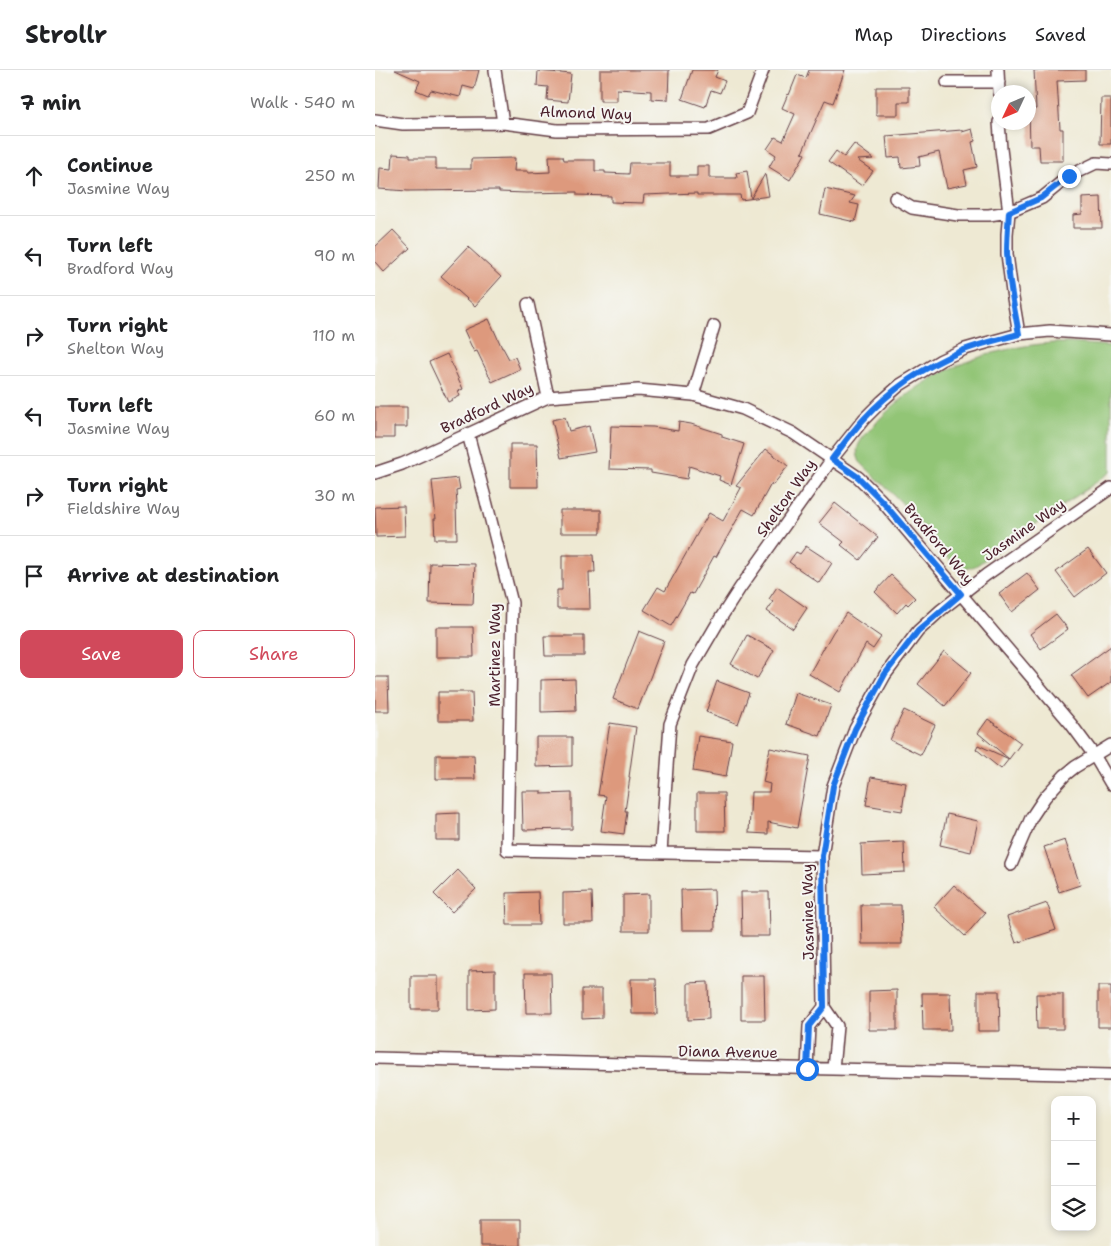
<!DOCTYPE html>
<meta charset="utf-8">
<style>
body{margin:0;font-family:"Shantell Sans",sans-serif;background:#f6f6f6;color:#202124}
.controls{position:absolute;right:15px;bottom:15px;display:grid;overflow:hidden;border-radius:10px;box-shadow:0 2px 8px #0003}
.controls button{width:45px;height:45px;display:grid;place-items:center;padding:0;border:0;border-bottom:1px solid #e0e0e0;background:#fff;color:#202124;font:25px sans-serif}
.compass{position:absolute;left:616px;top:15px;width:45px;height:45px;border-radius:50%;background:#fff;box-shadow:0 2px 8px #0003;rotate:226deg}
.stop{position:absolute;width:15px;height:15px;margin:-11px;border:4px solid #1a73e8;border-radius:50%;background:#fff}
.stop.end{background:#1a73e8;border-color:#fff;box-shadow:0 1px 5px #0008}
.list{margin:0;padding:0;list-style:none}
h2{display:flex;justify-content:space-between;align-items:center;height:65px;margin:0;padding:0 20px;font-size:21px}
h2 small{font-size:16px;font-weight:400;color:#757577}
.list li{display:grid;grid-template-columns:32px 1fr auto;gap:15px;align-items:center;box-sizing:border-box;height:80px;padding:0 20px;border-top:1px solid #e0e0e0}
.list b{display:block;font-size:19px;white-space:nowrap}
.list p{margin:0;font-size:16px;white-space:nowrap;color:#757577}
.list em{font-size:16px;font-style:normal;color:#757577}
.actions{display:flex;gap:10px;padding:15px 20px}
.actions a{flex:1;padding:11px 0;border:1px solid #d1495b;border-radius:10px;text-align:center;font-size:18px;color:#d1495b}
.actions .main{background:#d1495b;color:#fff}
.icon{flex:none;width:28px;height:28px;fill:none;stroke:currentColor;stroke-width:2;stroke-linecap:round;stroke-linejoin:round}
.map{position:relative;flex:none;width:736px;height:1176px;overflow:hidden}
header{display:flex;align-items:center;gap:30px;box-sizing:border-box;height:70px;padding:0 25px;background:#fff;border-bottom:1px solid #e0e0e0}
header strong{font-size:24px}
nav{display:flex;gap:28px;margin-inline-start:auto;font-size:18px}
main{display:flex}
aside{flex:1;background:#fff}
.map>svg:first-child{display:block}
.green{fill:#92c576;stroke:#6e7250}
.building{fill:#dd997d}
.lines{fill:none;stroke-linecap:round;stroke-linejoin:round}
.minor-casing{stroke:#633d44;stroke-width:14}
.minor{stroke:#fff;stroke-width:11}
.route{stroke:#1a73e8;stroke-width:6}
.labels{text-anchor:middle;dominant-baseline:central;stroke-width:4;stroke-linejoin:round;paint-order:stroke}
.street-label{font-size:15px;fill:#4a1f2b;stroke:#f6f6f2}
</style>
<header>
<strong>Strollr</strong>
<nav><a>Map</a><a>Directions</a><a>Saved</a></nav>
</header>
<main>
<aside>
<h2>7 min<small>Walk · 540 m</small></h2>
<ul class="list">
<li><svg class="icon" aria-label="ahead" viewBox="0 0 24 24"><path d="M12 20V5M6 11l6-6 6 6"/></svg><div><b>Continue</b><p>Jasmine Way</p></div><em>250 m</em></li>
<li><svg class="icon" aria-label="left" viewBox="0 0 24 24"><path d="M17 20v-9H6M10 6l-5 5 5 5"/></svg><div><b>Turn left</b><p>Bradford Way</p></div><em>90 m</em></li>
<li><svg class="icon" aria-label="right" viewBox="0 0 24 24"><path d="M7 20v-9h11M14 6l5 5-5 5"/></svg><div><b>Turn right</b><p>Shelton Way</p></div><em>110 m</em></li>
<li><svg class="icon" aria-label="left" viewBox="0 0 24 24"><path d="M17 20v-9H6M10 6l-5 5 5 5"/></svg><div><b>Turn left</b><p>Jasmine Way</p></div><em>60 m</em></li>
<li><svg class="icon" aria-label="right" viewBox="0 0 24 24"><path d="M7 20v-9h11M14 6l5 5-5 5"/></svg><div><b>Turn right</b><p>Fieldshire Way</p></div><em>30 m</em></li>
<li><svg class="icon" aria-label="arrive" viewBox="0 0 24 24"><path d="M6 21V4h12l-3 4 3 4H6"/></svg><div><b>Arrive at destination</b></div></li>
</ul>
<div class="actions"><a class="main">Save</a><a>Share</a></div>
</aside>
<div class="map">
<svg width="736" height="1176" viewBox="0 0 736 1176">
<rect width="100%" height="100%" fill="#f6f6f2"/>
<filter id="ink" filterUnits="userSpaceOnUse"><feTurbulence type="fractalNoise" baseFrequency=".02" numOctaves="2"/><feDisplacementMap in="SourceGraphic" scale="10" xChannelSelector="R" yChannelSelector="G"/><feConvolveMatrix kernelMatrix="1 2 1 2 8 2 1 2 1" color-interpolation-filters="sRGB"/></filter>
<filter id="wash" filterUnits="userSpaceOnUse"><feTurbulence type="fractalNoise" baseFrequency=".0096" numOctaves="4" result="noise"/><feDisplacementMap in="SourceGraphic" scale="20" xChannelSelector="R" yChannelSelector="G"/><feGaussianBlur stdDeviation="1.12" result="paint"/><feColorMatrix in="noise" values="0 0 0 0 0 0 0 0 0 0 0 0 0 0 0 0 0 1.4 0 .05"/><feComposite in="paint" operator="in"/></filter>
<g filter="url(#wash)">
<rect width="100%" height="100%" fill="#eee9d3"/>
<!-- green -->
<path class="green" d="M 678,273 L 694,273 L 736,276 L 736,402 L 602,495 C 593,500 584,500 577,492 L 526,432 L 485,392 C 477,376 488,368 498,356 C 544,305 610,277 678,273 Z"/>
<g id="blocks">
<!-- building -->
<path class="building" d="M 20,0 L 104,0 L 99,19 L 88,16 L 85,27 L 56,20 L 53,25 L 41,20 L 45,11 Z
M 225,0 L 294,0 L 293,30 L 276,29 L 276,21 L 242,19 L 242,31 L 225,31 Z
M 317,0 L 343,0 L 340,7 L 350,11 L 345,23 L 336,20 L 330,37 L 307,29 Z
M 434,0 L 470,0 L 458,33 L 450,30 L 427,83 L 430,84 L 415,110 L 394,97 L 401,85 L 392,79 L 400,67 L 408,71 L 420,44 L 407,38 L 413,24 L 414,25 L 422,5 L 431,8 Z
M 659,0 L 710,0 L 710,10 L 682,11 L 685,59 L 688,59 L 688,91 L 665,91 L 664,76 L 655,76 L 654,39 L 661,39 Z
M 163,1 L 196,4 L 193,32 L 172,30 L 173,17 L 162,16 Z
M 501,17 L 534,17 L 534,32 L 523,32 L 523,45 L 501,45 Z
M 726,28 L 736,28 L 736,74 L 725,74 Z
M 597,59 L 600,71 L 597,72 L 602,97 L 589,100 L 592,114 L 572,118 L 564,82 L 544,87 L 545,96 L 526,98 L 525,87 L 513,88 L 511,66 L 587,60 L 587,62 Z
M 479,74 L 499,89 L 482,90 L 498,101 L 487,116 L 453,92 L 461,81 L 469,87 Z
M 18,84 L 35,85 L 35,88 L 61,88 L 61,99 L 96,99 L 96,89 L 140,88 L 139,101 L 153,101 L 153,103 L 175,102 L 174,86 L 188,86 L 189,90 L 220,90 L 220,101 L 230,101 L 230,103 L 254,104 L 255,93 L 295,93 L 295,106 L 322,106 L 322,96 L 334,96 L 334,108 L 362,108 L 361,103 L 372,101 L 376,128 L 390,104 L 394,126 L 366,130 L 365,125 L 322,125 L 322,123 L 269,125 L 268,133 L 236,132 L 236,126 L 202,125 L 202,122 L 151,123 L 124,122 L 124,120 L 33,121 L 4,119 L 5,98 L 17,99 Z
M 450,119 L 480,126 L 475,133 L 484,135 L 480,152 L 445,144 Z
M 726,127 L 727,158 L 698,158 L 698,145 L 707,144 L 707,128 Z
M 18,160 L 35,178 L 9,202 L 0,192 L 0,177 Z
M 93,177 L 126,207 L 100,236 L 66,206 Z
M 114,249 L 127,278 L 128,278 L 134,289 L 140,287 L 145,299 L 117,312 L 102,281 L 99,282 L 89,260 Z
M 72,284 L 88,319 L 83,321 L 85,326 L 73,332 L 54,292 Z
M 0,337 L 32,337 L 32,357 L 19,357 L 19,368 L 0,368 Z
M 190,347 L 194,361 L 214,356 L 220,382 L 186,388 L 177,350 Z
M 304,352 L 316,354 L 347,364 L 347,367 L 369,374 L 356,415 L 344,410 L 345,406 L 314,396 L 312,409 L 276,403 L 276,400 L 234,399 L 236,356 L 278,357 L 303,361 Z
M 135,374 L 162,374 L 163,417 L 135,417 Z
M 391,379 L 413,396 L 398,415 L 396,414 L 379,445 L 368,439 L 341,487 L 339,486 L 318,524 L 315,523 L 296,556 L 269,540 L 283,517 L 290,521 L 334,443 L 348,451 L 366,418 L 361,416 Z
M 83,408 L 85,419 L 81,420 L 82,434 L 81,434 L 82,469 L 60,469 L 59,449 L 61,449 L 57,411 Z
M 460,433 L 503,467 L 485,490 L 466,475 L 469,472 L 444,453 Z
M 29,436 L 30,466 L 1,467 L 0,437 Z
M 185,440 L 226,440 L 226,463 L 185,463 Z
M 431,476 L 457,493 L 444,513 L 414,492 L 421,482 L 425,484 Z
M 713,479 L 731,503 L 700,527 L 681,502 Z
M 187,485 L 219,485 L 220,502 L 214,502 L 215,539 L 182,539 L 182,520 L 187,520 Z
M 55,493 L 100,494 L 98,534 L 54,533 Z
M 652,503 L 665,520 L 637,542 L 624,524 Z
M 516,505 L 540,528 L 533,535 L 531,533 L 522,543 L 500,522 Z
M 402,517 L 432,538 L 418,559 L 392,541 L 398,532 L 394,529 Z
M 471,543 L 506,567 L 498,579 L 491,574 L 465,622 L 434,604 L 458,562 Z
M 681,544 L 693,559 L 666,579 L 655,564 Z
M 61,557 L 98,557 L 99,587 L 61,587 Z
M 264,561 L 289,571 L 263,639 L 238,629 Z
M 372,565 L 399,580 L 382,609 L 356,594 Z
M 169,566 L 209,566 L 209,586 L 170,586 Z
M 736,576 L 736,612 L 713,628 L 696,605 Z
M 569,581 L 596,603 L 570,636 L 543,614 Z
M 0,607 L 13,607 L 14,641 L 0,641 Z
M 200,609 L 201,641 L 166,642 L 166,610 Z
M 342,611 L 374,623 L 363,654 L 331,642 Z
M 63,622 L 97,622 L 98,651 L 63,651 Z
M 421,623 L 456,635 L 445,666 L 411,654 Z
M 529,640 L 560,655 L 546,685 L 515,670 Z
M 613,649 L 646,673 L 634,689 L 603,663 Z
M 235,653 L 261,657 L 254,707 L 255,707 L 250,741 L 252,741 L 249,764 L 226,761 L 231,726 L 223,725 Z
M 323,666 L 357,671 L 351,707 L 318,701 Z
M 161,667 L 197,667 L 197,696 L 161,697 Z
M 603,675 L 634,689 L 626,699 L 601,679 Z
M 395,678 L 435,686 L 422,758 L 393,752 L 393,764 L 374,763 L 376,722 L 394,722 L 395,714 L 388,712 Z
M 61,685 L 99,685 L 100,709 L 61,709 Z
M 496,707 L 531,713 L 527,741 L 491,735 Z
M 147,721 L 166,721 L 166,724 L 197,723 L 197,759 L 148,760 Z
M 322,723 L 349,723 L 350,761 L 322,761 Z
M 84,743 L 84,770 L 61,770 L 61,744 Z
M 572,744 L 603,751 L 596,782 L 565,775 Z
M 690,770 L 705,815 L 684,822 L 669,777 Z
M 529,772 L 530,802 L 487,804 L 486,774 Z
M 83,800 L 101,819 L 77,842 L 59,824 Z
M 579,815 L 610,843 L 590,866 L 559,837 Z
M 339,819 L 340,860 L 307,860 L 306,820 Z
M 163,822 L 164,855 L 132,855 L 131,823 Z
M 217,822 L 218,853 L 188,853 L 188,823 Z
M 366,822 L 394,822 L 395,866 L 367,866 Z
M 274,824 L 274,861 L 248,861 L 248,825 Z
M 672,833 L 681,860 L 641,873 L 632,847 Z
M 486,835 L 526,835 L 527,874 L 487,874 Z
M 120,900 L 120,939 L 94,940 L 94,901 Z
M 150,903 L 176,903 L 177,943 L 151,943 Z
M 36,906 L 63,906 L 63,939 L 36,939 Z
M 366,906 L 389,906 L 390,950 L 366,950 Z
M 256,909 L 281,909 L 282,944 L 257,944 Z
M 333,912 L 334,949 L 313,950 L 313,913 Z
M 723,916 L 736,916 L 736,957 L 723,957 Z
M 207,919 L 227,919 L 227,948 L 207,949 Z
M 522,920 L 522,960 L 494,960 L 494,921 Z
M 603,921 L 624,921 L 625,961 L 603,961 Z
M 547,923 L 575,923 L 576,960 L 548,960 Z
M 661,924 L 688,924 L 688,959 L 662,959 Z
M 105,1150 L 145,1150 L 145,1176 L 105,1176 Z"/>
</g>
</g>
<g filter="url(#ink)">
<use href="#blocks" fill-opacity="0" stroke="#633d44" stroke-width="1"/>
<g class="lines">
<!-- minor casing -->
<g class="minor-casing">
<path id="minor" d="M 120,0 L 128,53
M 623,0 L 624,22
M 572,12 L 624,12
M 0,50 L 28,54 L 128,53 L 182,60 L 334,59 L 372,43 L 388,0
M 624,52 L 626,79 L 634,142 L 632,164 L 632,184 L 637,222 L 644,264
M 520,128 L 537,138 L 583,145 L 614,145 L 634,142 L 667,128 L 694,106 L 721,93 L 736,94
M 153,234 L 173,327
M 318,325 L 339,256
M 93,364 L 111,431 L 137,533 L 132,780 L 447,786
M 0,403 L 27,394 L 93,364 L 173,327 L 263,320 L 318,325 L 368,339 L 418,363 L 483,407 L 506,430 L 696,654 L 719,685 L 736,714
M 286,782 L 295,654 L 318,595 L 345,549 L 365,518 L 457,389 L 489,349 L 507,331 L 525,315 L 566,290 L 590,279 L 611,273 L 644,264 L 675,261 L 736,265
M 636,795 L 656,748 L 670,727 L 690,705 L 700,697 L 736,675
M 0,988 L 458,999 L 736,1005
M 432,999 L 434,956 L 449,937
M 458,999 L 462,956 L 449,937 L 447,786 L 458,716 L 480,659 L 510,605 L 543,561 L 566,540 L 611,505 L 736,418"/>
</g>
<!-- minor -->
<use href="#minor" class="minor"/>
</g>
</g>
<g class="lines" filter="url(#ink)">
<!-- route -->
<path class="route" d="M 432,999 L 434,956 L 449,937 L 447,786 L 458,716 L 480,659 L 510,604 L 543,561 L 586,524 L 506,430 L 483,407 L 457,389 C 467,376 477,362 488,350 C 516,319 550,296 589,280 C 607,273 626,269 644,264 C 639,237 633,209 632,182 C 632,169 633,156 634,142 L 666,128 L 694,106"/>
</g>
<g class="labels">
<!-- street labels -->
<g class="street-label">
<text transform="translate(211 43) rotate(2)">Almond Way</text>
<text transform="translate(112 338) rotate(-25)">Bradford Way</text>
<text transform="translate(411 428) rotate(-55)">Shelton Way</text>
<text transform="translate(649 460) rotate(-35)">Jasmine Way</text>
<text transform="translate(564 474) rotate(50)">Bradford Way</text>
<text transform="translate(120 585) rotate(-90)">Martinez Way</text>
<text transform="translate(433 842) rotate(-91)">Jasmine Way</text>
<text transform="translate(353 982) rotate(1)">Diana Avenue</text>
</g>
</g>
</svg>
<div class="controls">
<button>+</button>
<button>−</button>
<button><svg class="icon" aria-label="layers" viewBox="0 0 24 24"><path d="M12 4l9 5-9 5-9-5zM3 14l9 5 9-5"/></svg></button>
</div>
<svg class="compass" viewBox="-18 -18 36 36"><path d="M0-13l5 13h-10z" fill="#e53935"/><path d="M0 13l5-13h-10z" fill="#757577"/></svg>
<div class="stop" style="left:432px;top:999px"></div>
<div class="stop end" style="left:694px;top:106px"></div>
</div>
</main>
